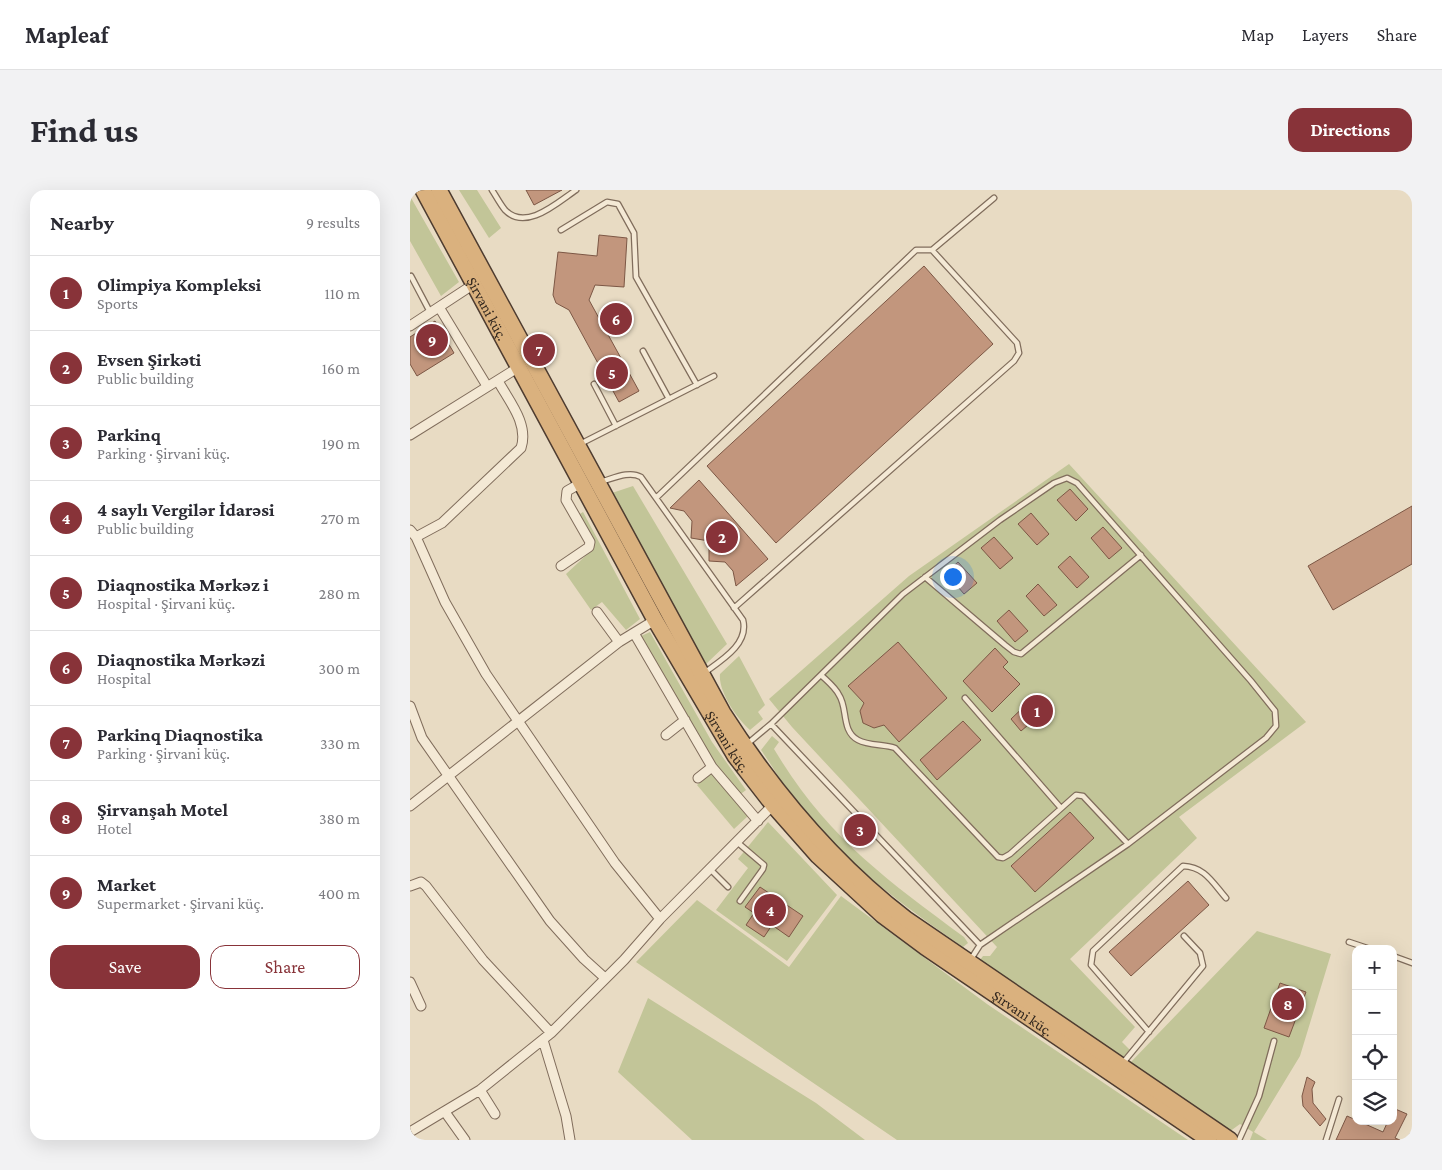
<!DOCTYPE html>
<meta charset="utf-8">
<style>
body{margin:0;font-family:"Crimson Pro",serif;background:#f2f2f3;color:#2b2b33}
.controls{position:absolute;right:15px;bottom:15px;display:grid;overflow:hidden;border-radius:10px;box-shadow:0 5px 20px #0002}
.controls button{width:45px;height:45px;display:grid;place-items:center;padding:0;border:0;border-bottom:1px solid #e1e1e2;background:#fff;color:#2b2b33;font:25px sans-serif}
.you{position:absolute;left:542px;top:386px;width:18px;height:18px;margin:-12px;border:4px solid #fff;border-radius:50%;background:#1a73e8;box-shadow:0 0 0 8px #1a73e833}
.badge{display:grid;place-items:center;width:32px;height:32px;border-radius:50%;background:#883339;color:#fff;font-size:16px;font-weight:700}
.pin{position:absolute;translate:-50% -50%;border:2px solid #fff;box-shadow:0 1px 5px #0006}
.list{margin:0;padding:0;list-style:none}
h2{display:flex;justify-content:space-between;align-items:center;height:65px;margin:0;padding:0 20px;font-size:21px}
h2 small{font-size:16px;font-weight:400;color:#7c7c81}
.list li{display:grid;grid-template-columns:32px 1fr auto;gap:15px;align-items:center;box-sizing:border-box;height:75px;padding:0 20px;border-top:1px solid #e1e1e2}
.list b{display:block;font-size:19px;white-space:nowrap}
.list p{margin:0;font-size:16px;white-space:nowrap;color:#7c7c81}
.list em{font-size:16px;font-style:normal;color:#7c7c81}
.actions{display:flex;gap:10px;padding:15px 20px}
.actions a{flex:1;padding:11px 0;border:1px solid #883339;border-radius:15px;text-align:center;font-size:18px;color:#883339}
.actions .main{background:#883339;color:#fff}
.icon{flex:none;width:28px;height:28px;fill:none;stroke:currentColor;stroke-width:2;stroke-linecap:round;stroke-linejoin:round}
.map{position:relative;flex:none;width:1002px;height:950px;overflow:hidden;border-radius:15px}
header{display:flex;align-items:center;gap:30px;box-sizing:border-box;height:70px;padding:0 25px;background:#fff;border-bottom:1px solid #e1e1e2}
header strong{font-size:24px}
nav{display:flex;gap:28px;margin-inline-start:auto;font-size:18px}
.intro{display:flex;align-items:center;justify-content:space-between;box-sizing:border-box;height:120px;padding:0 30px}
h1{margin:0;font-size:35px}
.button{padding:12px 22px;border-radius:15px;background:#883339;color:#fff;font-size:18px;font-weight:700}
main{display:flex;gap:30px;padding:0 30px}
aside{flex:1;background:#fff;border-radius:15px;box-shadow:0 5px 20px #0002}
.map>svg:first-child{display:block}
.green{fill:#c2c598}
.building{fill:#c2967d;stroke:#7c5745}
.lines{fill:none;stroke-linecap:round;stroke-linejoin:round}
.service-casing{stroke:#806d5c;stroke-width:7}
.minor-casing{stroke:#806d5c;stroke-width:11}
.trunk-casing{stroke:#4e3c30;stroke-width:18}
.service{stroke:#f4e9d5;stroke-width:4.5}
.minor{stroke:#f4e9d5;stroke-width:9}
.trunk{stroke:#dab17e;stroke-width:15}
.labels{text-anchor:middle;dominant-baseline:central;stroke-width:4;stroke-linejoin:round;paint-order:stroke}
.street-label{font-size:15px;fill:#32271e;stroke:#f0e6d1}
</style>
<header>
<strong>Mapleaf</strong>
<nav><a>Map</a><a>Layers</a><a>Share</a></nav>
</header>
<div class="intro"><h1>Find us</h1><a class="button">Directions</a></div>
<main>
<aside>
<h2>Nearby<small>9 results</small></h2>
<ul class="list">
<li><span class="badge">1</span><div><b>Olimpiya Kompleksi</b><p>Sports</p></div><em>110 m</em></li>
<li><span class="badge">2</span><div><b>Evsen Şirkəti</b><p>Public building</p></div><em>160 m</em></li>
<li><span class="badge">3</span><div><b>Parkinq</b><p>Parking · Şirvani küç.</p></div><em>190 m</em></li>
<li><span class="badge">4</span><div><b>4 saylı Vergilər İdarəsi</b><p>Public building</p></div><em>270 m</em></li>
<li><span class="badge">5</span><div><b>Diaqnostika Mərkəz i</b><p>Hospital · Şirvani küç.</p></div><em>280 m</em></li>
<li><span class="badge">6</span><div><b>Diaqnostika Mərkəzi</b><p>Hospital</p></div><em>300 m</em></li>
<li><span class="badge">7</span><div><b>Parkinq Diaqnostika</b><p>Parking · Şirvani küç.</p></div><em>330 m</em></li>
<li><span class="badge">8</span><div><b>Şirvanşah Motel</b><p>Hotel</p></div><em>380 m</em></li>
<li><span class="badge">9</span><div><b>Market</b><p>Supermarket · Şirvani küç.</p></div><em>400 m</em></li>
</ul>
<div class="actions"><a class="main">Save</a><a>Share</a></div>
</aside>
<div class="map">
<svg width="1002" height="950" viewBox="0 0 1002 950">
<rect width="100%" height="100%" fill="#e8dbc3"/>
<!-- green -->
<path class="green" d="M 49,0 L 67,0 L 91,38 L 79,48 Z
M 0,6 L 49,92 L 31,106 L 0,51 Z
M 659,274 L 896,532 L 769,627 L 787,648 L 660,769 L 725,837 L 712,852 L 720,860 L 713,867 L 570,770 L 573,766 L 580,766 L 587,757 L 382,537 L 359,509 L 499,386 Z
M 223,296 L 317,454 L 296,474 L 199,304 Z
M 173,322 L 230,429 L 216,440 L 192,412 L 181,420 L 156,384 L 183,359 L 168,325 Z
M 240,442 L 302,552 L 336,600 L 328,606 L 307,579 L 231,446 Z
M 329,466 L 355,515 L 348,522 L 353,529 L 340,540 C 327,529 308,501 310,484 Z
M 362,546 L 369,552 L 364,559 C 416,646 474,688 554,747 L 558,753 L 553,757 C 494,716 435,673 389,617 C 375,599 364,578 351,560 Z
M 302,582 L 338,626 L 324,639 L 287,595 Z
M 358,632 L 427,705 L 377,771 L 306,720 L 338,678 L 328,669 Z
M 431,706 L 577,814 L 778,950 L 487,950 L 226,772 L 287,710 L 379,777 Z
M 847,741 L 921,764 L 890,866 L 844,942 L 857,950 L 840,950 L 843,942 L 830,934 L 819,942 L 720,873 Z
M 238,808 L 406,913 L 455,950 L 282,950 L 208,882 Z"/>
<!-- building -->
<path class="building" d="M 116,0 L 152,0 L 124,15 Z
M 189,45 L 217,48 L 214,97 L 185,95 L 179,110 L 229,201 L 209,212 L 159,120 L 146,113 L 143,105 L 148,62 L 187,66 Z
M 514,76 L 583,154 L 366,353 L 297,276 Z
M 25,131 L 44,163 L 7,186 L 0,174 L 0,147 Z
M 289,290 L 358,369 L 326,396 L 323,381 L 315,372 L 299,371 L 299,351 L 281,348 L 282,331 L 274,321 L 260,318 Z
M 660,299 L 678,319 L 666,331 L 647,310 Z
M 1002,316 L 1002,374 L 923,420 L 898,376 Z
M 621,323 L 639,344 L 627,355 L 608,334 Z
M 693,337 L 712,358 L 699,369 L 681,348 Z
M 584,347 L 603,368 L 590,379 L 571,358 Z
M 660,366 L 679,387 L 667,398 L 648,377 Z
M 548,372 L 567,393 L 554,404 L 536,383 Z
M 628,394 L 647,415 L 634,426 L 616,406 Z
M 599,420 L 618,441 L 605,452 L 587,431 Z
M 488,452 L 537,508 L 489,552 L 474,535 L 464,538 L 453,533 L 450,521 L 454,513 L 438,496 Z
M 585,458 L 598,472 L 593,477 L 610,494 L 582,522 L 553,491 Z
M 620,511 L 631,524 L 611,541 L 601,529 Z
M 553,531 L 571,550 L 527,590 L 510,570 Z
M 660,622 L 684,648 L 625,702 L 601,676 Z
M 778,691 L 799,715 L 721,786 L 699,762 Z
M 350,697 L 393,726 L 379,747 L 362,735 L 354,747 L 336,735 L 344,723 L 335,717 Z
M 870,793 L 896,802 L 879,847 L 854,838 Z
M 897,887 L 905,892 L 902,899 L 903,913 L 916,929 L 910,936 L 893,916 L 892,906 Z
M 983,918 L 997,924 L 985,948 L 990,950 L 926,950 L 937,926 L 973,942 L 978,931 L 983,931 Z"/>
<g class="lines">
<!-- service casing -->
<g class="service-casing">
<path id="service" d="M 82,0 C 86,6 90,14 95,20 C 116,42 148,12 166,0
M 151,40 L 197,12 L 208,14 L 224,43 L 226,87 L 287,195
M 1,86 L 20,122
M 233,161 L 259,209
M 184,194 L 206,236
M 170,254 L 304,186
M 190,292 C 202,289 219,280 231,287 L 333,430 C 339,454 312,470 294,483
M 246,308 L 506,60 L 522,60 L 584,8
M 515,387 L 595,455 L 604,462 L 611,464 L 731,365
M 324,418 L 604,171 L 609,163 L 607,153 L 522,60
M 411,485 C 417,491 425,497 429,505 C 438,518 431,541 448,550 C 459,556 474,554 485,558 L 588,667 L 593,668 L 600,664 L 666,605 L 673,606 L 718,654
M 555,508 L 650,617
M 361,534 L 493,404 L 590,330 L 644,293 L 657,288 L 667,293 L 841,491 L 865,521 L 866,536 L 856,548 L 718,654 L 570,755
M 336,555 L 361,534 L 570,755 L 561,769
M 327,652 L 354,675 L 353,679 L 330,711
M 300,679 L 318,697
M 939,752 L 960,759
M 983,766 L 1002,773
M 739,842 L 681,775 L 683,761 L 773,676 C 795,677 802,692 816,708
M 712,874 L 793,776 L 790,763 L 774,746
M 829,950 L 849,906 L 864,851
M 916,950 L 929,909
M 1000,950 L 1002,946"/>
</g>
<!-- minor casing -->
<g class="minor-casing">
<path id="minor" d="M 29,117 L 77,196
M 0,136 L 64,94
M 0,245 L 109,177
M 0,340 L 6,347 L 35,412 L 76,484 L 205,673 L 250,729
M 6,347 L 32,333 L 111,258 C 119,234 99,211 88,191
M 151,376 L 179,357 L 180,352 L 156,310 L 157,301 L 171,293
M 187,422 L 209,452
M 224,443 L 302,577 L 348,631
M 0,516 L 12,548 L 140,731 L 174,769 L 195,788
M 256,545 L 275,530
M 288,588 L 302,577
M 0,616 L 209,452 L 245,430
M 0,696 L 11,692 L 16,696 L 73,770 L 141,843
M 0,792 L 11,816
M 133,850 L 156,926 L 160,950
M 70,900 L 85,924
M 35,922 L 55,950
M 0,942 L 70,900 L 141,843 L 214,770 L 250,729 L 363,615"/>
</g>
<!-- trunk casing -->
<g class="trunk-casing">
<g id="trunk">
<path id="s1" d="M 13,0 L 245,430 L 325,566 L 363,615 L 408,666 L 472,725 L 515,757 L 799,950"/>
<path d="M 29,0 L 313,523 C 363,601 422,672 496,729 L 820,950"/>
</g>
</g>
<!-- service -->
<use href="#service" class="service"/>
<!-- minor -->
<use href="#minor" class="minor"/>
<!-- trunk -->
<use href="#trunk" class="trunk"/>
</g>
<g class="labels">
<!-- street labels -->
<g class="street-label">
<text stroke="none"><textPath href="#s1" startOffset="135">Şirvani küç.</textPath></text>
<text stroke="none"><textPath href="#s1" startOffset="630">Şirvani küç.</textPath></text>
<text stroke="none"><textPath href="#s1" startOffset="1035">Şirvani küç.</textPath></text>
</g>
</g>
</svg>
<div class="controls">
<button>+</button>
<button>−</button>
<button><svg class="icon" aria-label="locate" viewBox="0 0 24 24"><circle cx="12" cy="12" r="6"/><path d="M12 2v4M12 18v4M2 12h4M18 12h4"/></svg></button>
<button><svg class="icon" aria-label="layers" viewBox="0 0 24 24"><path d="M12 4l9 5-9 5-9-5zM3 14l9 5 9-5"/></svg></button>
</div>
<div class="you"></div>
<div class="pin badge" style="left:627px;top:521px">1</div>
<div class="pin badge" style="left:312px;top:347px">2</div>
<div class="pin badge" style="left:450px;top:640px">3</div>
<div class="pin badge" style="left:360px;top:720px">4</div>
<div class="pin badge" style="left:202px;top:183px">5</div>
<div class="pin badge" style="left:206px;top:129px">6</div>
<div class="pin badge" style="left:129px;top:160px">7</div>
<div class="pin badge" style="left:878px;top:814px">8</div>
<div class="pin badge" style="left:22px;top:150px">9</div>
</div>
</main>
